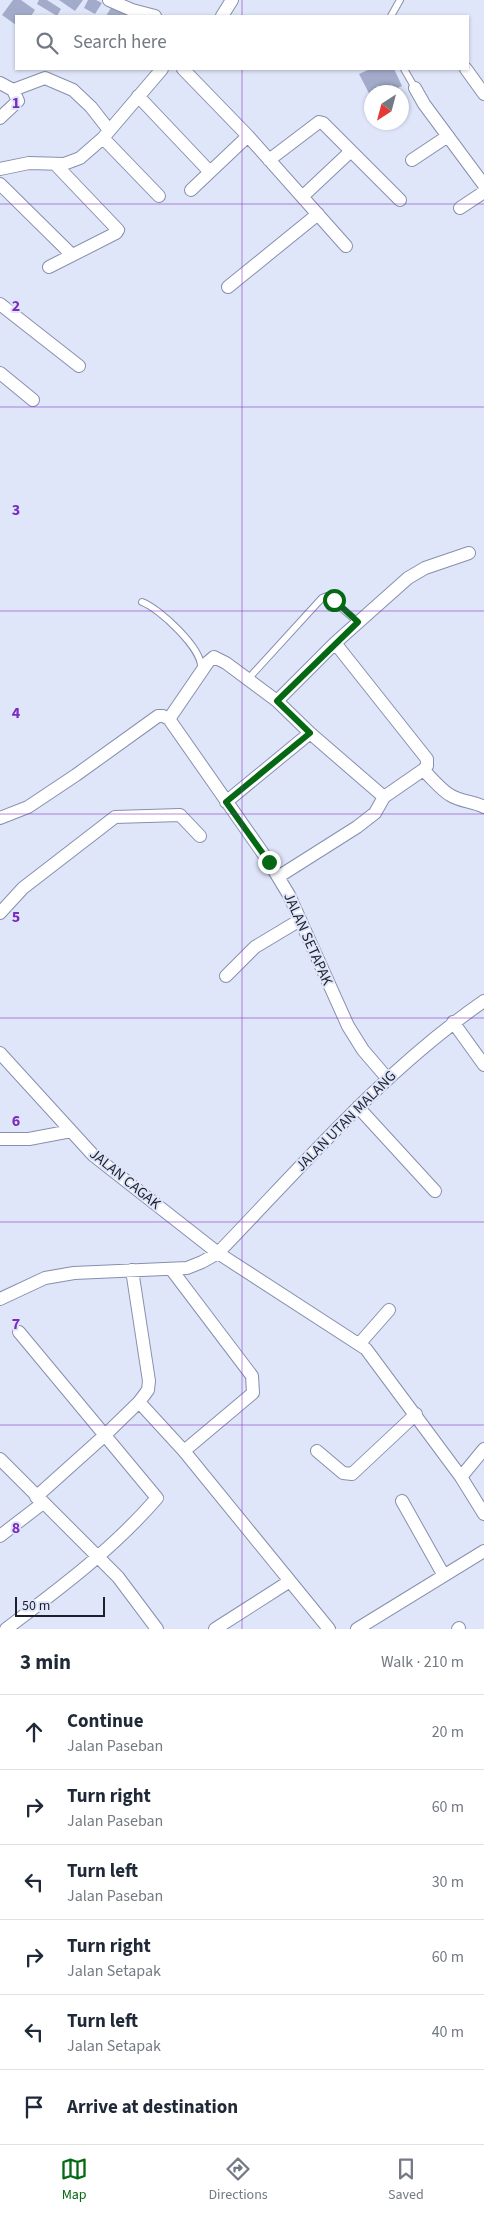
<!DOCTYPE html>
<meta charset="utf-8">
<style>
body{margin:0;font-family:"Source Sans 3",sans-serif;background:#f6f6f7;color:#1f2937}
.compass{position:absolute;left:364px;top:85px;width:45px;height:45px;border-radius:50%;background:#fff;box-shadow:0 1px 4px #0004;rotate:216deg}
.scale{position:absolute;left:15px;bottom:12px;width:90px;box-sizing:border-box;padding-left:5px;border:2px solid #1d202c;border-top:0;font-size:14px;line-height:18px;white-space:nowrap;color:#1d202c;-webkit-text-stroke:4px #e0e6fa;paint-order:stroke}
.stop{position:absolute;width:15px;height:15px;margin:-11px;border:4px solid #056914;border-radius:50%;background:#fff}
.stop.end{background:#056914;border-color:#fff;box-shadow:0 1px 5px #0008}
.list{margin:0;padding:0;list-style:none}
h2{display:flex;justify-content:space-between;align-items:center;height:65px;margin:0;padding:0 20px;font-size:21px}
h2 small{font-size:16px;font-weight:400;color:#747a83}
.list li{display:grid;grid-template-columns:32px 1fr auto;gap:15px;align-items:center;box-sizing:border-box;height:75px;padding:0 20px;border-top:1px solid #e0e1e3}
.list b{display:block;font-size:19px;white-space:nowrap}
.list p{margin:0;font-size:16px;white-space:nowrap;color:#747a83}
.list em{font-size:16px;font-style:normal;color:#747a83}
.icon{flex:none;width:28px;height:28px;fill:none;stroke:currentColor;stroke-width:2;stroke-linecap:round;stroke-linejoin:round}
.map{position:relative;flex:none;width:484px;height:1629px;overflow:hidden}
.search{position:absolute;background:#fff;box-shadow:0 1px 4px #0004;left:15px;right:15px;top:15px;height:55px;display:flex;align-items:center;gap:12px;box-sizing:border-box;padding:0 18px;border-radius:0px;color:#747a83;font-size:19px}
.sheet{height:515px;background:#fff}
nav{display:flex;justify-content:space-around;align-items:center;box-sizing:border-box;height:70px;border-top:1px solid #e0e1e3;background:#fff;font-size:14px;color:#747a83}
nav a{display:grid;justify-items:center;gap:2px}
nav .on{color:#056914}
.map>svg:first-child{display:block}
.building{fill:#a3abca}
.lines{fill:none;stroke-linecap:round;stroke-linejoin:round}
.lane-casing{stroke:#878fae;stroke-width:8}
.street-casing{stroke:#878fae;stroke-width:14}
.lane{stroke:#fff;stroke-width:6}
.street{stroke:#fff;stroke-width:12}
.route{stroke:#056914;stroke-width:6}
.grid{fill:none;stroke:#7b2cbf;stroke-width:1;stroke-opacity:0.55}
.labels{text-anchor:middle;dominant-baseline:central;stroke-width:4;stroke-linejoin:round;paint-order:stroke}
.street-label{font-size:15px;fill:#1d202c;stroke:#e0e6fa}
.grid-label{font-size:16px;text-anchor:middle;font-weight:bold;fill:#7b2cbf;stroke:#e0e6fa;stroke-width:4;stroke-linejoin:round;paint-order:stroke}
</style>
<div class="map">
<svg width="484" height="1629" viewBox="0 0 484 1629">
<rect width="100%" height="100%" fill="#e0e6fa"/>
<!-- building -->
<path class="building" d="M 13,0 L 21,0 L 35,10 L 31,16 L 16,16 L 16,25 L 2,15 Z
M 39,0 L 47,0 L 61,9 L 57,16 L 37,4 Z
M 59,0 L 83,0 L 75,11 Z
M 88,0 L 96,0 L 102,3 L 95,14 L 84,8 Z
M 112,6 L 130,16 L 106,16 Z
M 370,69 L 394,69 L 402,86 L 388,92 L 372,92 L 372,99 L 359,74 Z"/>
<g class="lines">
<!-- lane casing -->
<g class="lane-casing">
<path id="lane" d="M 391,16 L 400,0
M 404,69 L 415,88
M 142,602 C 159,608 203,649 201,668
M 248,679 L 322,598 L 327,596 L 358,622"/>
</g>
<!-- street casing -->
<g class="street-casing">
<path id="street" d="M 109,0 L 132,10 L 155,16
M 222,16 L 232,0
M 183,69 L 248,136 L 346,246
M 466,69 L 484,94
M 0,83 L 13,90
M 415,88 L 424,104 L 484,185
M 138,96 L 210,172
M 0,118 L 18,101 L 13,90 L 45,78 L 73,90 L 91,107 L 109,130
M 103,138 L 159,196
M 269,160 L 319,122 L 323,123 L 400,200
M 412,160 L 448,136
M 0,169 L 29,163 L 64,164 L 80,158 L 103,138 L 162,69
M 0,184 L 72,255
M 191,190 L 248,136
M 302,197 L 351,151
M 460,208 L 484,192
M 49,267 L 116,233 L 118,230 L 56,165
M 228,287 L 318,214
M 0,304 L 79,366
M 0,373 L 33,400
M 335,643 L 427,759 L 427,766 L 423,770
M 277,701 L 335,643 L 408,578 L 425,568 L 469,553
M 169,719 L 208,662 L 214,657 L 226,663 L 277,701 L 310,733 L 384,797 L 423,770 C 432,778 440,789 450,795 C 461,802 473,801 484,807
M 226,802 L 310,733
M 0,818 L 28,807 L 76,775 L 158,716 L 163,716 L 169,719 L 269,862 L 289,895 L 348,1026 L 363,1050 L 387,1078
M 278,877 L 357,827 L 375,813 L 384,797
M 0,913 L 23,888 L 115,817 L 180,815 L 200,836
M 226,976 L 255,947 L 300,920
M 453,1022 L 484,1065
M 0,1053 L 93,1155 L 218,1253 L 366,1349 L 461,1477 L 484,1514
M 358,1107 L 435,1191
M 0,1139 L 29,1139 L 71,1131
M 171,1269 L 252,1376 L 253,1393 L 184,1451
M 132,1270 L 149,1381 L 148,1390 L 139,1402
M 0,1299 L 45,1278 L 74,1273 L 187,1268 L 202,1262 L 218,1253 C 303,1165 383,1071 484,1001
M 360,1343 L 389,1310
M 317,1451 L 343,1473 L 352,1474 L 416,1414
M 0,1459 L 118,1577 L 157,1629
M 461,1477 L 484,1449
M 36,1497 L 104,1436 L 139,1402 L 184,1451 L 329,1629
M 402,1501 L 443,1574
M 0,1536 L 43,1503
M 6,1629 C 59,1589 113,1549 157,1498 L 19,1332
M 215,1629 L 290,1581
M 357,1629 L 484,1551
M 458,1629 L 459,1628"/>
</g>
<!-- lane -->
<use href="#lane" class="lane"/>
<!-- street -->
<use href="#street" class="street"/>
</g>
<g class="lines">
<!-- route -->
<path class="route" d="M 269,862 L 226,802 L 310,733 L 277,701 L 358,622 L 334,600"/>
</g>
<!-- grid -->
<path class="grid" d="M 242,0 L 242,16M 242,69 L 242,1629M 0,204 L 484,204M 0,407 L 484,407M 0,611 L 484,611M 0,814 L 484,814M 0,1018 L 484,1018M 0,1222 L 484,1222M 0,1425 L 484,1425"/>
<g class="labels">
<!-- street labels -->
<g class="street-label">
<text transform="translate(308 939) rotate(66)">JALAN SETAPAK</text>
<text transform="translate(346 1121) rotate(-45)">JALAN UTAN MALANG</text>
<text transform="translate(125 1179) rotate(39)">JALAN CAGAK</text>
</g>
</g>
<g class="grid-label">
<text x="16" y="108">1</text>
<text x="16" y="311">2</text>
<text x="16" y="515">3</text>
<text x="16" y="718">4</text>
<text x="16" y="922">5</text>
<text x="16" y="1126">6</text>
<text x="16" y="1329">7</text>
<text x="16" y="1533">8</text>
</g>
</svg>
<svg class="compass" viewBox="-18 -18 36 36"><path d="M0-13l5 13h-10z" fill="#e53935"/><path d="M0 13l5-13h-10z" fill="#747a83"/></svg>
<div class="scale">50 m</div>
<div class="stop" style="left:334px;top:600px"></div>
<div class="stop end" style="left:269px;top:862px"></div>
<div class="search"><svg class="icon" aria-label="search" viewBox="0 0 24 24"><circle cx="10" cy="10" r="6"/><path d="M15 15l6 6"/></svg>Search here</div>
</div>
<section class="sheet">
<h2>3 min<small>Walk · 210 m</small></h2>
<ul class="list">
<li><svg class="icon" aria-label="ahead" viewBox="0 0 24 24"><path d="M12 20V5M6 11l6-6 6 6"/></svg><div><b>Continue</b><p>Jalan Paseban</p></div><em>20 m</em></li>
<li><svg class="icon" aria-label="right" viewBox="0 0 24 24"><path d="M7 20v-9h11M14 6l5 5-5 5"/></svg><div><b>Turn right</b><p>Jalan Paseban</p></div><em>60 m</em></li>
<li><svg class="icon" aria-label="left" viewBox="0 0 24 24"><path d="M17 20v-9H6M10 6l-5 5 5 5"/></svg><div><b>Turn left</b><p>Jalan Paseban</p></div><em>30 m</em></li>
<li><svg class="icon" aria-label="right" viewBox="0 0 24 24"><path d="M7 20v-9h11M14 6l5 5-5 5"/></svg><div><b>Turn right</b><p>Jalan Setapak</p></div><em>60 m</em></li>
<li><svg class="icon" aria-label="left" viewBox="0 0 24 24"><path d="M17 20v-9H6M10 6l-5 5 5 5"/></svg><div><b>Turn left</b><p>Jalan Setapak</p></div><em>40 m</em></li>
<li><svg class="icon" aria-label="arrive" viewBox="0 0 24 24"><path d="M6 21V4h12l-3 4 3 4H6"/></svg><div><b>Arrive at destination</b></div></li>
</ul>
</section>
<nav>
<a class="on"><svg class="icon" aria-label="map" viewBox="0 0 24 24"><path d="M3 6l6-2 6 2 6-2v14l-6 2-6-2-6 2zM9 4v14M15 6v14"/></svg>Map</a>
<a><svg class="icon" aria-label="directions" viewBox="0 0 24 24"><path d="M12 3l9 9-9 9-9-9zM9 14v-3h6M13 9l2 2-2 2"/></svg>Directions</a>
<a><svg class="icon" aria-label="saved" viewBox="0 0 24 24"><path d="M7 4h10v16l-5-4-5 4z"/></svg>Saved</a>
</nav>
